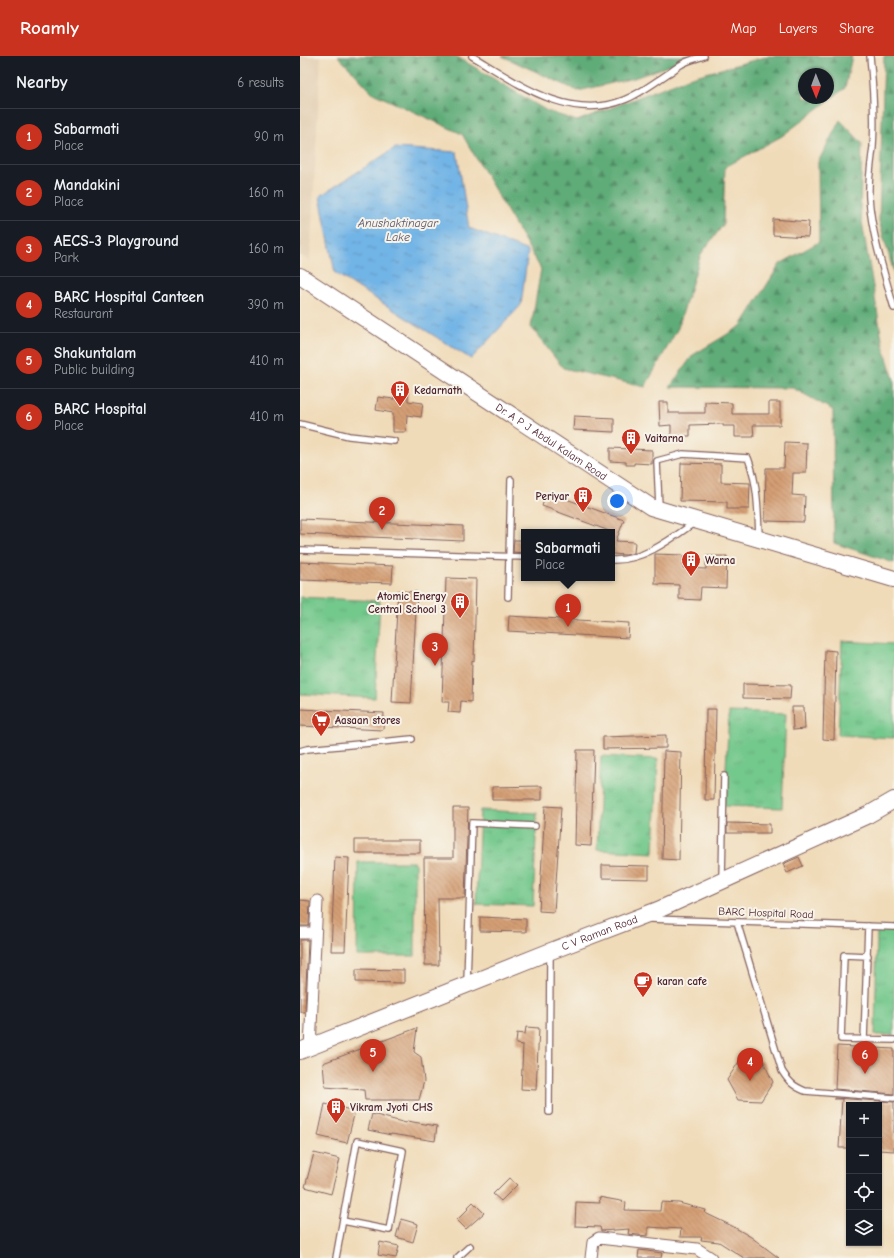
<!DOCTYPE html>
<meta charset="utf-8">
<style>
body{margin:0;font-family:"Comic Neue",sans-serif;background:#242831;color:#f1f3f6}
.controls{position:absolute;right:12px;bottom:12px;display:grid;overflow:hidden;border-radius:0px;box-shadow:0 1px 3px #0004}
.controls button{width:36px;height:36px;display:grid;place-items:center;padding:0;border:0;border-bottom:1px solid #363941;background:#171b24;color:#f1f3f6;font:20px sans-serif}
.compass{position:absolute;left:498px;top:12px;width:36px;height:36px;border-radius:50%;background:#171b24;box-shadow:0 1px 3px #0004;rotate:179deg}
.you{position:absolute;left:317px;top:445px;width:14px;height:14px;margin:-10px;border:3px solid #fff;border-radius:50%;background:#1a73e8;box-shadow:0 0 0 6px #1a73e833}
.badge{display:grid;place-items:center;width:26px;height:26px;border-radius:50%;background:#c8321e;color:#fff;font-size:13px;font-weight:700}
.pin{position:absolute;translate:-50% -33px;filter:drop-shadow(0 1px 2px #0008)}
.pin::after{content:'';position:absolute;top:21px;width:14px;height:12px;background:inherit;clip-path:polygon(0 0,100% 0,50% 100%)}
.popup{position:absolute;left:221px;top:473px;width:94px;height:52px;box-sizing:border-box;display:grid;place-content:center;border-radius:0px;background:#171b24;filter:drop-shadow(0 1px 3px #0005);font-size:13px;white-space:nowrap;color:#9ea1a6}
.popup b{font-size:15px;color:#f1f3f6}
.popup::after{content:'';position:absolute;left:50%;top:100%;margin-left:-8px;border:8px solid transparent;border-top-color:#171b24}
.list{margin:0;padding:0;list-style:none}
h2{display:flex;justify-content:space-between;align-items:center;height:52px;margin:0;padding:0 16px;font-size:17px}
h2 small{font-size:13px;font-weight:400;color:#9ea1a6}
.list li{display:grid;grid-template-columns:26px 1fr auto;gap:12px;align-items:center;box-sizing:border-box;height:56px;padding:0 16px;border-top:1px solid #363941}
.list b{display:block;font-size:15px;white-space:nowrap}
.list p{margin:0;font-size:13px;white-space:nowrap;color:#9ea1a6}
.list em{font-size:13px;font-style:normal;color:#9ea1a6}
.icon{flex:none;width:22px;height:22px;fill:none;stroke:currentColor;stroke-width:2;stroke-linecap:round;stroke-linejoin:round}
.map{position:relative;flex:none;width:594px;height:1202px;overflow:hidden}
header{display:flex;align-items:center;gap:24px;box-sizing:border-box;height:56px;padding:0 20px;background:#c8321e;color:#fff}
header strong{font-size:19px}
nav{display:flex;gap:22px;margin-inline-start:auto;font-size:14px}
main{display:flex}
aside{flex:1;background:#171b24}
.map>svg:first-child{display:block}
.built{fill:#e2cdb1}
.grass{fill:url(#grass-tufts);stroke:#5e745c}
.forest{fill:url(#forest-firs);stroke:#546652;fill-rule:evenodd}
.water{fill:url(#water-ripples);stroke:#5e6a88}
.building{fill:url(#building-back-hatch)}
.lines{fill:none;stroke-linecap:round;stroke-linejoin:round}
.lane-casing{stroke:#84615d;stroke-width:8}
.street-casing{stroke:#84615d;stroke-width:13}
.secondary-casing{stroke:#84615d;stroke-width:18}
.lane{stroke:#fff;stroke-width:5.5}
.street{stroke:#fff;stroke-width:11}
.secondary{stroke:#fff;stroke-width:16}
.labels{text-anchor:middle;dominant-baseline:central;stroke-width:4;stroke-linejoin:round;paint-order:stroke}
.poi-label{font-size:11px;font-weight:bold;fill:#4a1f2b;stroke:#f7f3e8;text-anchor:start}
.street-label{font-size:11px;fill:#4a1f2b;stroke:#f7f3e8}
.water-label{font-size:12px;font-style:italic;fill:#58536c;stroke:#f7f3e8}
</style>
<header>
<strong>Roamly</strong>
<nav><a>Map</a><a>Layers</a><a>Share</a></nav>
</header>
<main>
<aside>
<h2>Nearby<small>6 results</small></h2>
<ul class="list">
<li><span class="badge">1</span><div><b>Sabarmati</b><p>Place</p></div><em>90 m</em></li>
<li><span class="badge">2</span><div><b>Mandakini</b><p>Place</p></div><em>160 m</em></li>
<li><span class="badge">3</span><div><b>AECS-3 Playground</b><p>Park</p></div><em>160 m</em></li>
<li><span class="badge">4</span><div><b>BARC Hospital Canteen</b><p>Restaurant</p></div><em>390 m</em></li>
<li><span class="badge">5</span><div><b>Shakuntalam</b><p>Public building</p></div><em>410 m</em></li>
<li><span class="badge">6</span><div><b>BARC Hospital</b><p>Place</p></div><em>410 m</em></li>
</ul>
</aside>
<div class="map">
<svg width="594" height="1202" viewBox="0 0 594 1202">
<defs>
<pattern id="grass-tufts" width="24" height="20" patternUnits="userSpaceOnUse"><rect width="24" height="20" fill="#73c88c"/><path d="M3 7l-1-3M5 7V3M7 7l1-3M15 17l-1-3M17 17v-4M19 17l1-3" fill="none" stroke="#65ab79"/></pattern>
<pattern id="forest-firs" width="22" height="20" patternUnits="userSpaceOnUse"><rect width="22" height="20" fill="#5eac78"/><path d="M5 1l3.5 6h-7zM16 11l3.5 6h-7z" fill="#508b63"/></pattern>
<pattern id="water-ripples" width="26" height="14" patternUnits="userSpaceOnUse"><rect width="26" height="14" fill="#71b4e6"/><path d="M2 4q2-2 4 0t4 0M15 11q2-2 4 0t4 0" fill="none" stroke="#5f92bb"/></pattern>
<pattern id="building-back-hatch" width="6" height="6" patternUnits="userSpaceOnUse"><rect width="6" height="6" fill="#d49f75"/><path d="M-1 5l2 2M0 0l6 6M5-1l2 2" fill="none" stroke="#ae8160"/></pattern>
</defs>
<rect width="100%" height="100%" fill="#f7f3e8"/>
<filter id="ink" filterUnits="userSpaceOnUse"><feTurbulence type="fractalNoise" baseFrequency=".025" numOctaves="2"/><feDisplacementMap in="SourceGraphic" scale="8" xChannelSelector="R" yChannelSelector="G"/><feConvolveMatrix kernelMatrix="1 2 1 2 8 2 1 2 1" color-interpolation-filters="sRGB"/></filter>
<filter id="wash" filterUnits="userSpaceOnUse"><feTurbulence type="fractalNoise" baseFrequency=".012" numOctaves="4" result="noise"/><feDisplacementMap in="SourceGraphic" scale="16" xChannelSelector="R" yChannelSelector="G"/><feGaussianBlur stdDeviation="0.9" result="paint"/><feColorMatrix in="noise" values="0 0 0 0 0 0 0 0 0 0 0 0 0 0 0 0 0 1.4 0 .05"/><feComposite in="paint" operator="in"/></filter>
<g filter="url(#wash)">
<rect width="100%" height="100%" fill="#f0dbb9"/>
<!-- built -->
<path class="built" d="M 0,0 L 21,0 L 10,205 L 0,199 Z"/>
<!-- grass -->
<path class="grass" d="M 0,541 L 80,545 L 75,642 L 0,638 Z
M 542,585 L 594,588 L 594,682 L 538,679 Z
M 429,656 L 486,658 L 482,752 L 424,750 Z
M 301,700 L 358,703 L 354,797 L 297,794 Z
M 180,754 L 237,757 L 233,850 L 176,848 Z
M 58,806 L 115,806 L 115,900 L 57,900 Z
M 577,874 L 594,875 L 594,979 L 575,979 Z"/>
<!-- forest -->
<path class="forest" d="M 38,0 L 156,0 L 247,55 L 277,65 L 388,22 L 469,0 L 552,0 L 545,32 L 482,80 L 425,111 L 423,169 L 401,198 L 378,272 L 345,331 L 263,312 L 231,271 L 241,213 L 162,78 L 73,37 ZM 504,18 L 528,18 L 528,42 L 504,42 Z
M 202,0 L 396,0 L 334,22 L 278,35 Z
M 584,0 L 594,0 L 594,217 L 579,165 Z
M 540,64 L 562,87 L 560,154 L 583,289 L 594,324 L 594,507 L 534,487 L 533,354 L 493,332 L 370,331 L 393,299 L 441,270 L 480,208 L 519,186 L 518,106 Z"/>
<!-- water -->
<path class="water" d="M 95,92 L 157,96 L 169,172 L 228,195 L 221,249 L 171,303 L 35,217 L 20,140 Z"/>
<g id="blocks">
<!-- building -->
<path class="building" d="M 473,163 L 509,166 L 508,181 L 473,179 Z
M 94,329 L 108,330 L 108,345 L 123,347 L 121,361 L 107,359 L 106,376 L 93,376 L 93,357 L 76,354 L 78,341 L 94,343 Z
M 359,346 L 368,346 L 368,357 L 405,357 L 405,346 L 432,347 L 432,358 L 469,358 L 469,346 L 480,346 L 480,369 L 453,369 L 454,381 L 435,381 L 435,370 L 423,370 L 423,368 L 390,369 L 390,380 L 371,380 L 371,369 L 360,370 Z
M 274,360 L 314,362 L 314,376 L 273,374 Z
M 485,386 L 507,387 L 506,417 L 493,417 L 492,439 L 505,440 L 504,466 L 465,465 L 466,412 L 484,412 Z
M 310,392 L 352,394 L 352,408 L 334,407 L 334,409 L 326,409 L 326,406 L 310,405 Z
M 381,407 L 421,408 L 421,426 L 450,427 L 449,453 L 427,453 L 427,446 L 380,445 Z
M 247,436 L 324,464 L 316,485 L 335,486 L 334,497 L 326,499 L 312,498 L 312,476 L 242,450 Z
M 0,463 L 163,470 L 163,485 L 0,478 Z
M 214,484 L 224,484 L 224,497 L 213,496 Z
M 355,498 L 383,499 L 383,512 L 406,513 L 406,500 L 427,500 L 426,532 L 401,531 L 400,544 L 379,543 L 379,529 L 355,528 Z
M 0,506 L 93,510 L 92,527 L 0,524 Z
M 146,522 L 176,523 L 174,605 L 172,604 L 171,646 L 161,645 L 160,657 L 148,656 L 149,646 L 142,646 Z
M 98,535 L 117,536 L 111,647 L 92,646 Z
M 209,560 L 329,567 L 328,582 L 208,575 Z
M 525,594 L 536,595 L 534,684 L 523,683 Z
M 443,628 L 491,629 L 490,643 L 443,642 Z
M 492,651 L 504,651 L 505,673 L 493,674 Z
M 0,653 L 84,657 L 83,674 L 0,670 Z
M 406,653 L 416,653 L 414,744 L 405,744 Z
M 366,679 L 366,692 L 303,693 L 303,681 Z
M 277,694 L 294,694 L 291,790 L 275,789 Z
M 364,695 L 381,696 L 379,804 L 362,803 Z
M 242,730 L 242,744 L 192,744 L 192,731 Z
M 245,750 L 261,751 L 254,856 L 239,855 Z
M 153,752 L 168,752 L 165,842 L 138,842 L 139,909 L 125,909 L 124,802 L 153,802 Z
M 427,767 L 470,768 L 470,777 L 427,777 Z
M 55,784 L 120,784 L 120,797 L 55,797 Z
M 35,801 L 49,802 L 45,895 L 31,895 Z
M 499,801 L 503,810 L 487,817 L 483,808 Z
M 302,809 L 349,810 L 349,823 L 302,822 Z
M 0,844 L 10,845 L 9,870 L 0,870 Z
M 180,861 L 226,863 L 226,876 L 180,875 Z
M 0,884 L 8,884 L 5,956 L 0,956 Z
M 56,913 L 104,914 L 104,927 L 56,926 Z
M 226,971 L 239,972 L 236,1034 L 221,1033 L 223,989 L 216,988 L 217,977 L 225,978 Z
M 117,972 L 114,996 L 121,1001 L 124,1025 L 119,1044 L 65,1044 L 64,1034 L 25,1031 L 23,1007 Z
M 537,990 L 594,993 L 594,1038 L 535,1033 Z
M 440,1004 L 463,1005 L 473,1026 L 461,1045 L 438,1044 L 427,1024 Z
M 534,1042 L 594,1046 L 594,1095 L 579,1094 L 579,1049 L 549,1049 L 549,1092 L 539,1092 L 542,1043 L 534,1043 Z
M 25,1048 L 55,1055 L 47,1087 L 18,1080 Z
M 72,1058 L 106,1067 L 107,1065 L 137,1070 L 135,1085 L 91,1078 L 91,1079 L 68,1074 Z
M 14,1097 L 40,1103 L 31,1138 L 5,1131 Z
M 209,1122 L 217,1129 L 201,1145 L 193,1138 Z
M 299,1141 L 326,1146 L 325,1154 L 360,1155 L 361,1146 L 379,1147 L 406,1154 L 405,1157 L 432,1170 L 451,1181 L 479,1202 L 444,1202 L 419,1186 L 401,1184 L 402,1181 L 380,1181 L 381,1173 L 348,1171 L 348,1180 L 328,1178 L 329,1173 L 301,1175 L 300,1171 L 275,1170 L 276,1146 L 300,1147 Z
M 173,1146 L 184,1157 L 166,1173 L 157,1164 L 168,1153 L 167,1152 Z
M 101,1163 L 118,1168 L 113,1186 L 96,1181 Z
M 80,1186 L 99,1190 L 96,1202 L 78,1199 Z
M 339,1194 L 362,1197 L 361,1202 L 338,1202 Z"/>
</g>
</g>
<g filter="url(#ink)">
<use href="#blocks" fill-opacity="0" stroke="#84615d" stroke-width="1"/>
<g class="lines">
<!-- lane casing -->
<g class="lane-casing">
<path id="lane" d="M 172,0 C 217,27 269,66 324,44 C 340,38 355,26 369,17 C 374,14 379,9 384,7 C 390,4 398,2 404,0
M 570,0 C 573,30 575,61 573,91 C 571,108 568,125 569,142 C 572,180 584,216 594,252
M 0,368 L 49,380 L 94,385
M 359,451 L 357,405 L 383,398 L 448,402 C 458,428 458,455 459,482
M 0,494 L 224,501
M 312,504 C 343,505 370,484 394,467
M 208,541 L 211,424
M 0,695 L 7,693 L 112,683
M 422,823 L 424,720
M 350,863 L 594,871
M 437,866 L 482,1015 C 489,1026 493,1030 505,1035 L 594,1042
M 568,900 L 544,899 L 541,983 L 594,984
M 167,926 L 172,767 L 235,770
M 564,984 L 568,870
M 249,1056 L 250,897
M 36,1202 L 57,1085 L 103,1095 L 89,1174 L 43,1165
M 157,1202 L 170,1190"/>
</g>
<!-- street casing -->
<g class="street-casing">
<path id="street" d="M 0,877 L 15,877
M 10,992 L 17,845
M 291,1202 L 293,1186 L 299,1182 L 397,1193 L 411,1202"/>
</g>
<!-- secondary casing -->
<g class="secondary-casing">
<g id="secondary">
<path id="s1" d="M 0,220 L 351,451 L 594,523"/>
<path id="s2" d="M 0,995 L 251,895 L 358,854 L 568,759 L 594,744"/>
</g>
</g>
<!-- lane -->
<use href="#lane" class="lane"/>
<!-- street -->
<use href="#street" class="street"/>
<!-- secondary -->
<use href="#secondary" class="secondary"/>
</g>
</g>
<!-- icons -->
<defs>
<g id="building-pin" transform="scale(1)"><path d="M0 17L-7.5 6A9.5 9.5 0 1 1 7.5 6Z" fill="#c8321e" stroke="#f7f3e8"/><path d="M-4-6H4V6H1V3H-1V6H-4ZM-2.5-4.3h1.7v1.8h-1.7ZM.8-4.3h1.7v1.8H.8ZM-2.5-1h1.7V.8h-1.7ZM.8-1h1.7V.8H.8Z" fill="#fff"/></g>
<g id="supermarket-pin" transform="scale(1)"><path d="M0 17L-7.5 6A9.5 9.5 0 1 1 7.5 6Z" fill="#c8321e" stroke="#f7f3e8"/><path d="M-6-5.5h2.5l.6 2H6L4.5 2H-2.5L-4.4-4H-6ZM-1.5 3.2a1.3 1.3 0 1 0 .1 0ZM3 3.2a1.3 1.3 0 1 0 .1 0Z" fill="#fff"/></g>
<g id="cafe-pin" transform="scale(1)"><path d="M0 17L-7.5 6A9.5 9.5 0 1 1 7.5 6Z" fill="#c8321e" stroke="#f7f3e8"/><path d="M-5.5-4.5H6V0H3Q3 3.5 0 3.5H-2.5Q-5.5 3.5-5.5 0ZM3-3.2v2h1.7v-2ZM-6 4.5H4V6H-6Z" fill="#fff"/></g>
</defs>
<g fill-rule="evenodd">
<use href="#building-pin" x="100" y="334"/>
<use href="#building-pin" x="331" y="382"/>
<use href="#building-pin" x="283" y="440"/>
<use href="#building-pin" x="391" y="504"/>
<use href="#building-pin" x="160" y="546"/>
<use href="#supermarket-pin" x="21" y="664"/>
<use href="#cafe-pin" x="343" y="925"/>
<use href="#building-pin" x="36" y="1051"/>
</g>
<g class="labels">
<!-- poi labels -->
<g class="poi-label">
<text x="114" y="334">Kedarnath</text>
<text x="345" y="382">Vaitarna</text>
<text x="269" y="440" text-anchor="end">Periyar</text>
<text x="405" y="504">Warna</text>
<text x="146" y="540" text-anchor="end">Atomic Energy<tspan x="146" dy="13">Central School 3</tspan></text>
<text x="35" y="664">Aasaan stores</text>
<text x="357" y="925">karan cafe</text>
<text x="50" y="1051">Vikram Jyoti CHS</text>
</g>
<!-- street labels -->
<g class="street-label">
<text stroke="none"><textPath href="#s1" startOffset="301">Dr. A P J Abdul Kalam Road</textPath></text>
<text transform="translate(466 857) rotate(2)">BARC Hospital Road</text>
<text stroke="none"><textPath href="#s2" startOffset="322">C V Raman Road</textPath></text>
</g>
<!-- water labels -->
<g class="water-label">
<text x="98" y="167">Anushaktinagar<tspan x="98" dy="14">Lake</tspan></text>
</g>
</g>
</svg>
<div class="controls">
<button>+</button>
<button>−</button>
<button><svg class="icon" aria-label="locate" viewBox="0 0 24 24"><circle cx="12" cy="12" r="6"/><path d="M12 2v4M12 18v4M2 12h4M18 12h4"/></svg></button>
<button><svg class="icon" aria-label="layers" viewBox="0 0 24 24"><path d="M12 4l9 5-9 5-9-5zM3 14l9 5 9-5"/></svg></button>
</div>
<svg class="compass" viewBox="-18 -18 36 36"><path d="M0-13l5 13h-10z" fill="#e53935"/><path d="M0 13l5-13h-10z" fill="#9ea1a6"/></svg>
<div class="you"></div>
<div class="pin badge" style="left:268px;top:571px">1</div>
<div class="popup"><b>Sabarmati</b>Place</div>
<div class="pin badge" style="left:82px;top:474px">2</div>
<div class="pin badge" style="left:135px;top:610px">3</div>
<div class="pin badge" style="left:450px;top:1025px">4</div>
<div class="pin badge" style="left:73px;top:1016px">5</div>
<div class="pin badge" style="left:565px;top:1018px">6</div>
</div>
</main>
